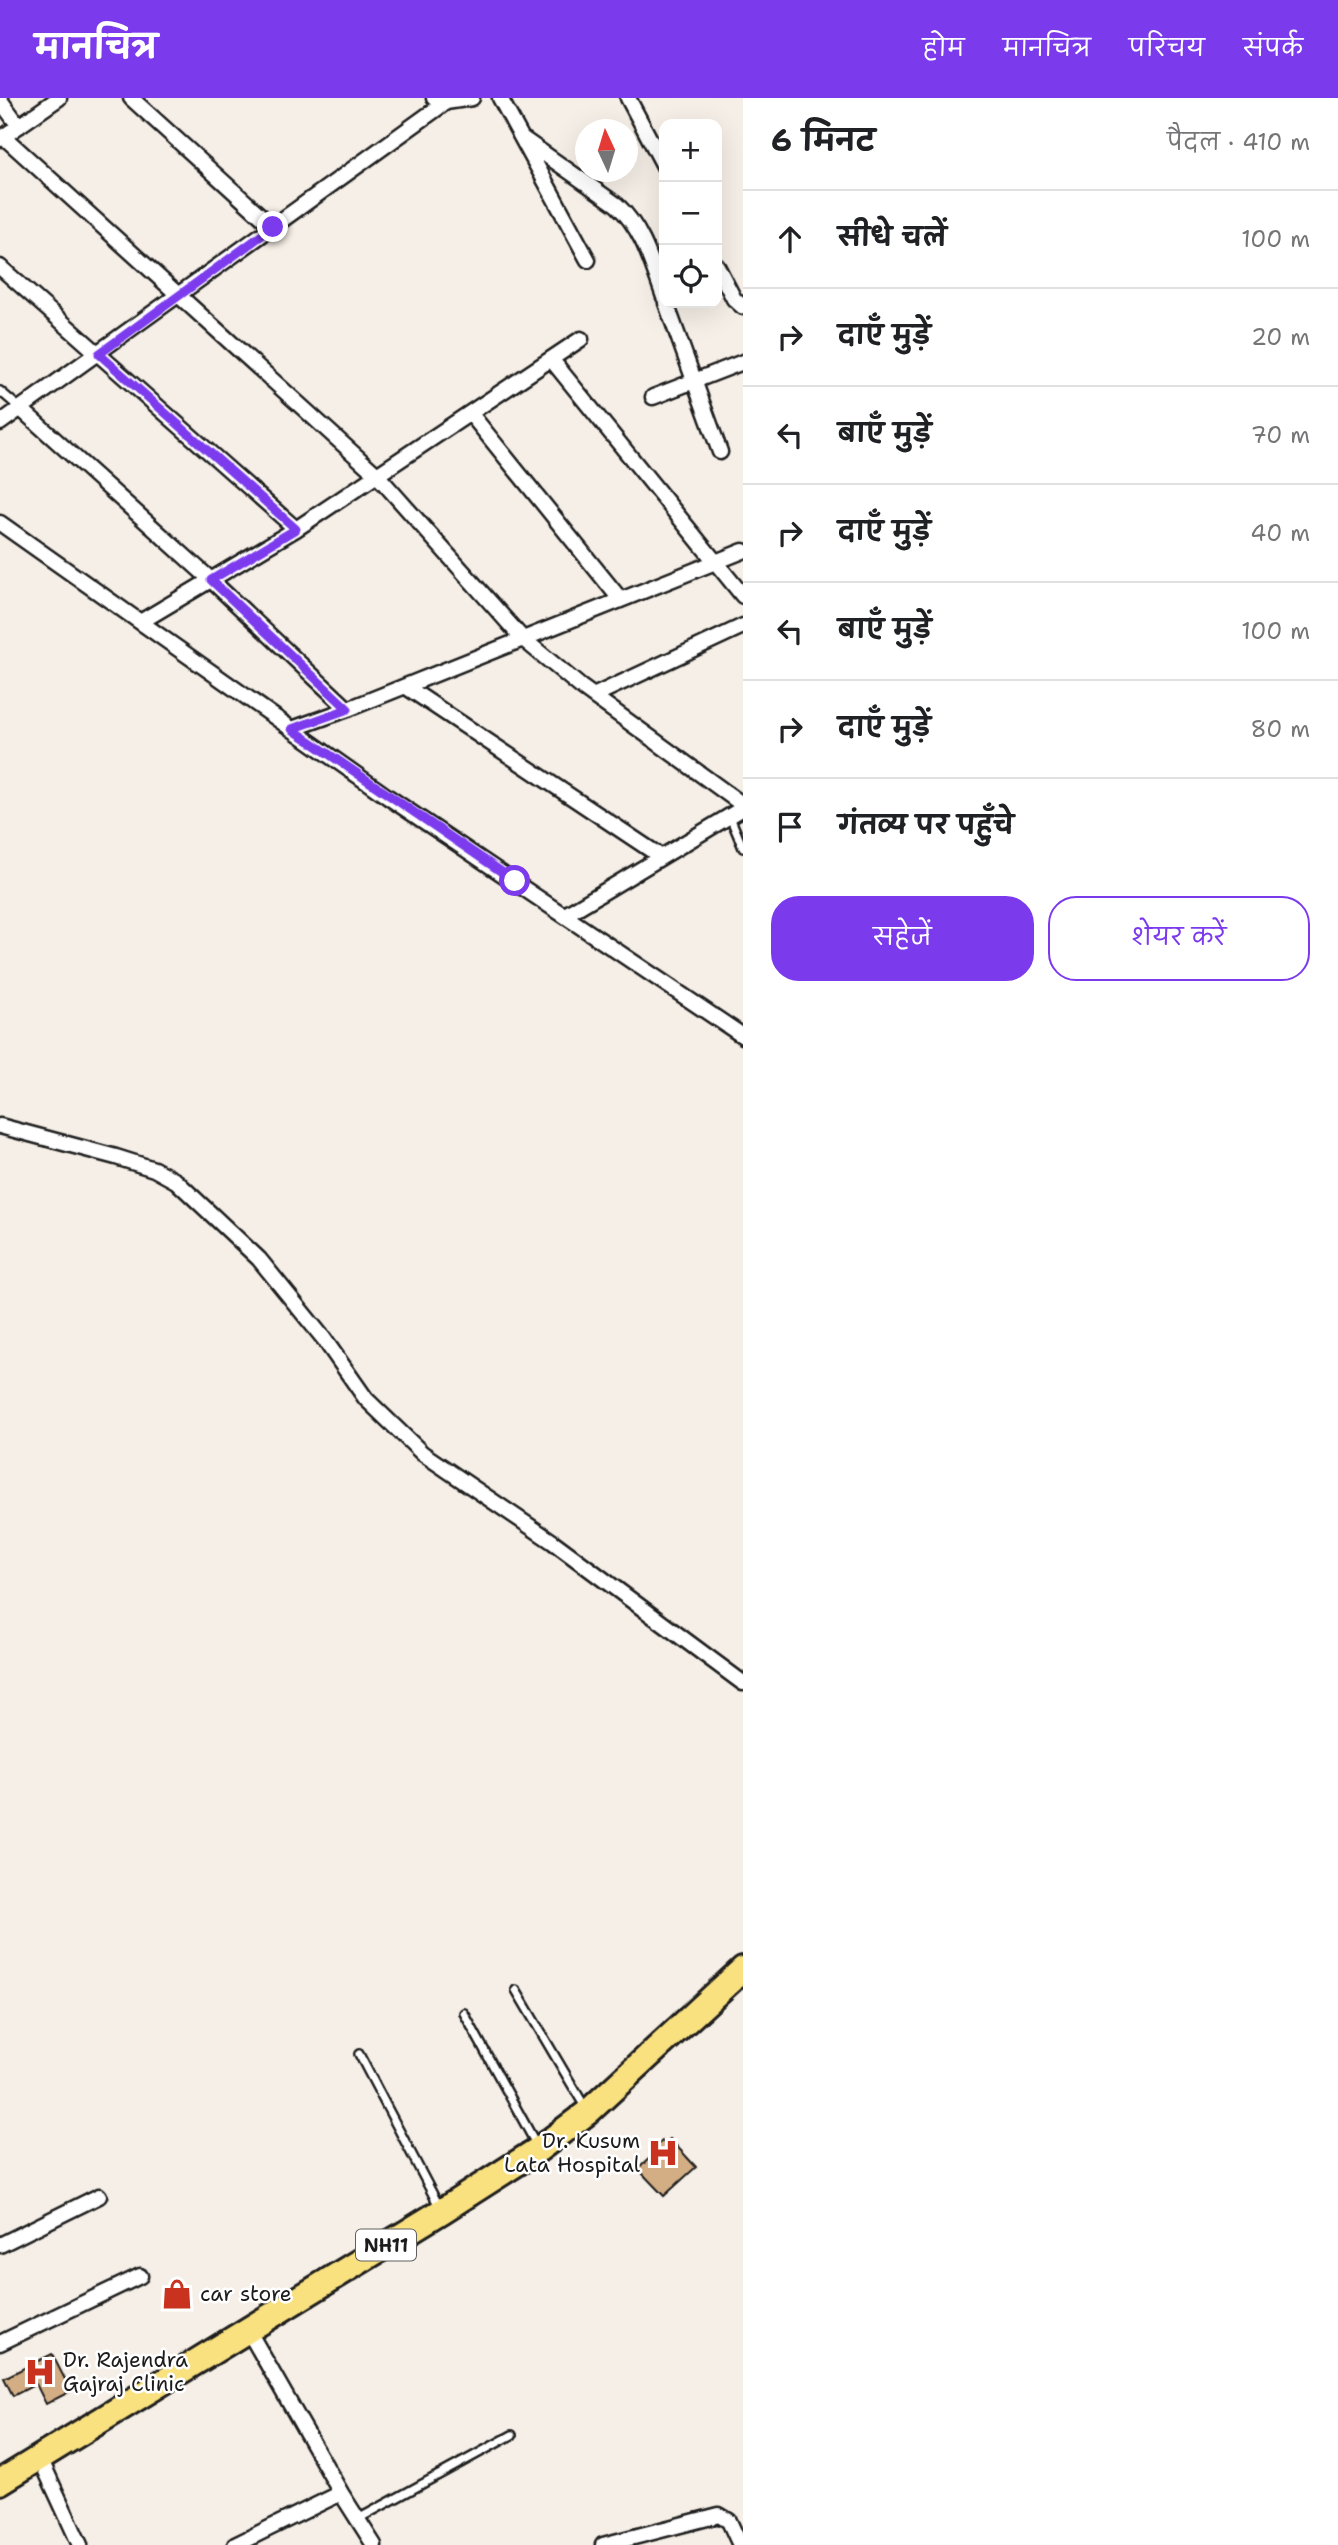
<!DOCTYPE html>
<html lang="hi">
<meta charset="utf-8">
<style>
body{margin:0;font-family:"Shantell Sans","Playpen Sans Deva",sans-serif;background:#f6f6f6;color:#202124}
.controls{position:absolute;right:21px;top:21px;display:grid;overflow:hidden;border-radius:14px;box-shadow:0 7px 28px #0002}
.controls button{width:63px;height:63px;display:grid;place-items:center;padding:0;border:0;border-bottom:2px solid #e0e0e0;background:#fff;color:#202124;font:35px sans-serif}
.compass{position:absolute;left:575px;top:21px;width:63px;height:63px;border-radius:50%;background:#fff;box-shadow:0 7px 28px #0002;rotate:356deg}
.stop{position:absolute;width:21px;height:21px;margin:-16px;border:5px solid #7c3aed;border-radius:50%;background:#fff}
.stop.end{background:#7c3aed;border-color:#fff;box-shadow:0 2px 7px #0008}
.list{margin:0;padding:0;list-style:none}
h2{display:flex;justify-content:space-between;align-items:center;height:91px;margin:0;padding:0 28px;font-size:30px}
h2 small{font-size:23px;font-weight:400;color:#757577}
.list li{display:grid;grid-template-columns:46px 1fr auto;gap:21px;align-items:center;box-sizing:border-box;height:98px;padding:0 28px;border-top:2px solid #e0e0e0}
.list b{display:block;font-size:26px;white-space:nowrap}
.list em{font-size:23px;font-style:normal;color:#757577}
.actions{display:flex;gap:14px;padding:21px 28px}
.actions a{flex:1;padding:16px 0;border:2px solid #7c3aed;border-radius:28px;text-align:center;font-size:24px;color:#7c3aed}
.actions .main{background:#7c3aed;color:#fff}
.icon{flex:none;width:38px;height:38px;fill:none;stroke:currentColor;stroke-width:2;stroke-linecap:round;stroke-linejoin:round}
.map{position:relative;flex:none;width:743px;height:2447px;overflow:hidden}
header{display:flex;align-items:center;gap:42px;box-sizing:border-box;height:98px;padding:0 35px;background:#7c3aed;color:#fff}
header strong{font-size:33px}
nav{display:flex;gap:38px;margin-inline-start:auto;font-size:24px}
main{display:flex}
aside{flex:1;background:#fff}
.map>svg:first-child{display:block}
.building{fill:#d3ae85;stroke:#1c1c1c;stroke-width:2}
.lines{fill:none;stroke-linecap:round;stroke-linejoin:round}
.lane-casing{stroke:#1c1c1c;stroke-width:12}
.street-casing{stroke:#1c1c1c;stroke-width:19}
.highway-casing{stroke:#1c1c1c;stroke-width:30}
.lane{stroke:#fff;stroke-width:7}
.street{stroke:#fff;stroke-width:14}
.highway{stroke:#fae180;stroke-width:24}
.route{stroke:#7c3aed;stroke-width:9}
.labels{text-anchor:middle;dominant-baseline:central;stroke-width:5;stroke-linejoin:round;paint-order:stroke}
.shield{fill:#fff;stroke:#606060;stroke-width:2}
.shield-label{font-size:19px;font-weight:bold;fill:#1c1c1c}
.poi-label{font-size:21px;fill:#1c1c1c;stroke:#fff;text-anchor:start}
</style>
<header>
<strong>मानचित्र</strong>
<nav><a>होम</a><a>मानचित्र</a><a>परिचय</a><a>संपर्क</a></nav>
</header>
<main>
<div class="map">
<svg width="743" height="2447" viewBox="0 0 743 2447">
<rect width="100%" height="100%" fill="#f6efe7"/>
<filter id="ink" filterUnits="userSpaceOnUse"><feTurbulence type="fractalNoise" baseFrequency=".0143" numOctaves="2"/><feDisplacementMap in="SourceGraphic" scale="14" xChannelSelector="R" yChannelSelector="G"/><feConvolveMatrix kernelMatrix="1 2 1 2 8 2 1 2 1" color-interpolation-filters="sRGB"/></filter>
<g filter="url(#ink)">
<!-- building -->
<path class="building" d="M 670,2041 L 696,2069 L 664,2098 L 638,2071 L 654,2056 L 650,2053 L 662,2043 L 665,2046 Z
M 52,2256 L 71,2293 L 46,2306 L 36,2286 L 13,2298 L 4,2280 Z"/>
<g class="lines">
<!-- lane casing -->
<g class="lane-casing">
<path id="lane" d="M 0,293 L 21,311
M 730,719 L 743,750
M 516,1892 L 585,2009
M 464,1915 L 536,2046
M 359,1956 L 440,2110
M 358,2421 L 512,2337"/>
</g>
<!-- street casing -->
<g class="street-casing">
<path id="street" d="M 131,0 L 273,129
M 434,0 L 446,4 L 472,0
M 500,0 L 588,162
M 628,0 L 664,68
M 0,2 L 19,28
M 4,39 L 377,377 L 522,540 L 581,589 L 743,707
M 522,40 L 617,107 C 643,131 652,166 664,199
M 0,41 L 59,0
M 717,168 L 734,201 L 743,209
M 0,169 L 296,431
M 666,205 L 720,354
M 551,261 L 743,498
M 653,299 L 743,264
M 21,311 L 211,482 L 348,611
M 470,315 L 620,501
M 0,325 L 446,4
M 0,425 L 388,699 L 743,938
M 142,523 L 296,431 L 581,241
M 405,588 L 660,758
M 593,598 L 743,528
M 292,631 L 348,611 L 743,453
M 565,817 L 743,710
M 0,1028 L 116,1059 L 154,1071 L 176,1083 L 259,1161 L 324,1241 L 366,1301 L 422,1355 L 553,1444 L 743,1585
M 0,2147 L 99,2098
M 248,2232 L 341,2395 L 374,2447
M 0,2245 L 140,2178
M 40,2360 L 80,2447
M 235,2447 L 341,2395
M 603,2447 L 719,2417 L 729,2423 L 740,2447"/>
</g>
<!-- highway casing -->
<g class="highway-casing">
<path id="highway" d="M 0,2384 L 442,2113 L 539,2051 L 588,2014 L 743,1871"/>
</g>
<!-- lane -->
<use href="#lane" class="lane"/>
<!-- street -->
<use href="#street" class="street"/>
<!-- highway -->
<use href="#highway" class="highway"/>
</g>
</g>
<g class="lines" filter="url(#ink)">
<!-- route -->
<path class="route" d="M 273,129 L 99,256 L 296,431 L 211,482 L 348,611 L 292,631 L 515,783"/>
</g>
<!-- icons -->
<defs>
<g id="hospital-bare" transform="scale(2.415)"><path d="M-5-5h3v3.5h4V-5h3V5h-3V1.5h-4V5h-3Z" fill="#c8321e" stroke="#fff" stroke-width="2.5" paint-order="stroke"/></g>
<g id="shop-bare" transform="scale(2.415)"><path d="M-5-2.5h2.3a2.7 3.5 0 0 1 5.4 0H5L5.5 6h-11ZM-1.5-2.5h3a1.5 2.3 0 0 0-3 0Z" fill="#c8321e" stroke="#fff" stroke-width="2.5" paint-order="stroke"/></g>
</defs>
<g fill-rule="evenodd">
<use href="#hospital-bare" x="663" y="2055"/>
<use href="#shop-bare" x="177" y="2196"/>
<use href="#hospital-bare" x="40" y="2274"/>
</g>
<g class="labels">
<!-- shield labels -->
<rect class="shield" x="356" y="2131.5" width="60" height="31" rx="5"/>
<g class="shield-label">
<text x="386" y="2147">NH11</text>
</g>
<!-- poi labels -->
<g class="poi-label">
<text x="640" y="2043" text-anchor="end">Dr. Kusum<tspan x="640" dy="24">Lata Hospital</tspan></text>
<text x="200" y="2196">car store</text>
<text x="63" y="2262">Dr. Rajendra<tspan x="63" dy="24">Gajraj Clinic</tspan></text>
</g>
</g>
</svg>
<div class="controls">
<button>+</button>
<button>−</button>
<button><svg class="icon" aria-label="locate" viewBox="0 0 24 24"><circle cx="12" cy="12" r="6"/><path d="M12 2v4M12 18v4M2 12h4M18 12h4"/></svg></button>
</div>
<svg class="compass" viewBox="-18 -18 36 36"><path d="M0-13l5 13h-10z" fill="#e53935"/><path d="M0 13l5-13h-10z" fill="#757577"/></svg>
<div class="stop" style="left:515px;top:783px"></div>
<div class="stop end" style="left:273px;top:129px"></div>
</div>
<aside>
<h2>6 मिनट<small>पैदल · 410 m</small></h2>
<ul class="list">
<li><svg class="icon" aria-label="ahead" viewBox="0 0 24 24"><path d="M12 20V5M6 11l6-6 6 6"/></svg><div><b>सीधे चलें</b></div><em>100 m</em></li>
<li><svg class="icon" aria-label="right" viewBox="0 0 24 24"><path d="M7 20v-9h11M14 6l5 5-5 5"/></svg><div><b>दाएँ मुड़ें</b></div><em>20 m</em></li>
<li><svg class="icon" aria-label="left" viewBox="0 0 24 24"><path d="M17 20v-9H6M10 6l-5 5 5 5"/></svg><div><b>बाएँ मुड़ें</b></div><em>70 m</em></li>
<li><svg class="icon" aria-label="right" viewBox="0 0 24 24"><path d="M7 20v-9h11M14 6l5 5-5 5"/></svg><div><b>दाएँ मुड़ें</b></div><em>40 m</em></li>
<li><svg class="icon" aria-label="left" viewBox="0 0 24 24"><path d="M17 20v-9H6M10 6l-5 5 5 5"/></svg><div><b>बाएँ मुड़ें</b></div><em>100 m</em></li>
<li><svg class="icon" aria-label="right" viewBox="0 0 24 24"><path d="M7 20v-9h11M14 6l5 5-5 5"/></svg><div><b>दाएँ मुड़ें</b></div><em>80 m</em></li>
<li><svg class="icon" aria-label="arrive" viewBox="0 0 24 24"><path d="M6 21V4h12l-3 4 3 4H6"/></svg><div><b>गंतव्य पर पहुँचे</b></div></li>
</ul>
<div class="actions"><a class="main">सहेजें</a><a>शेयर करें</a></div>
</aside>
</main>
